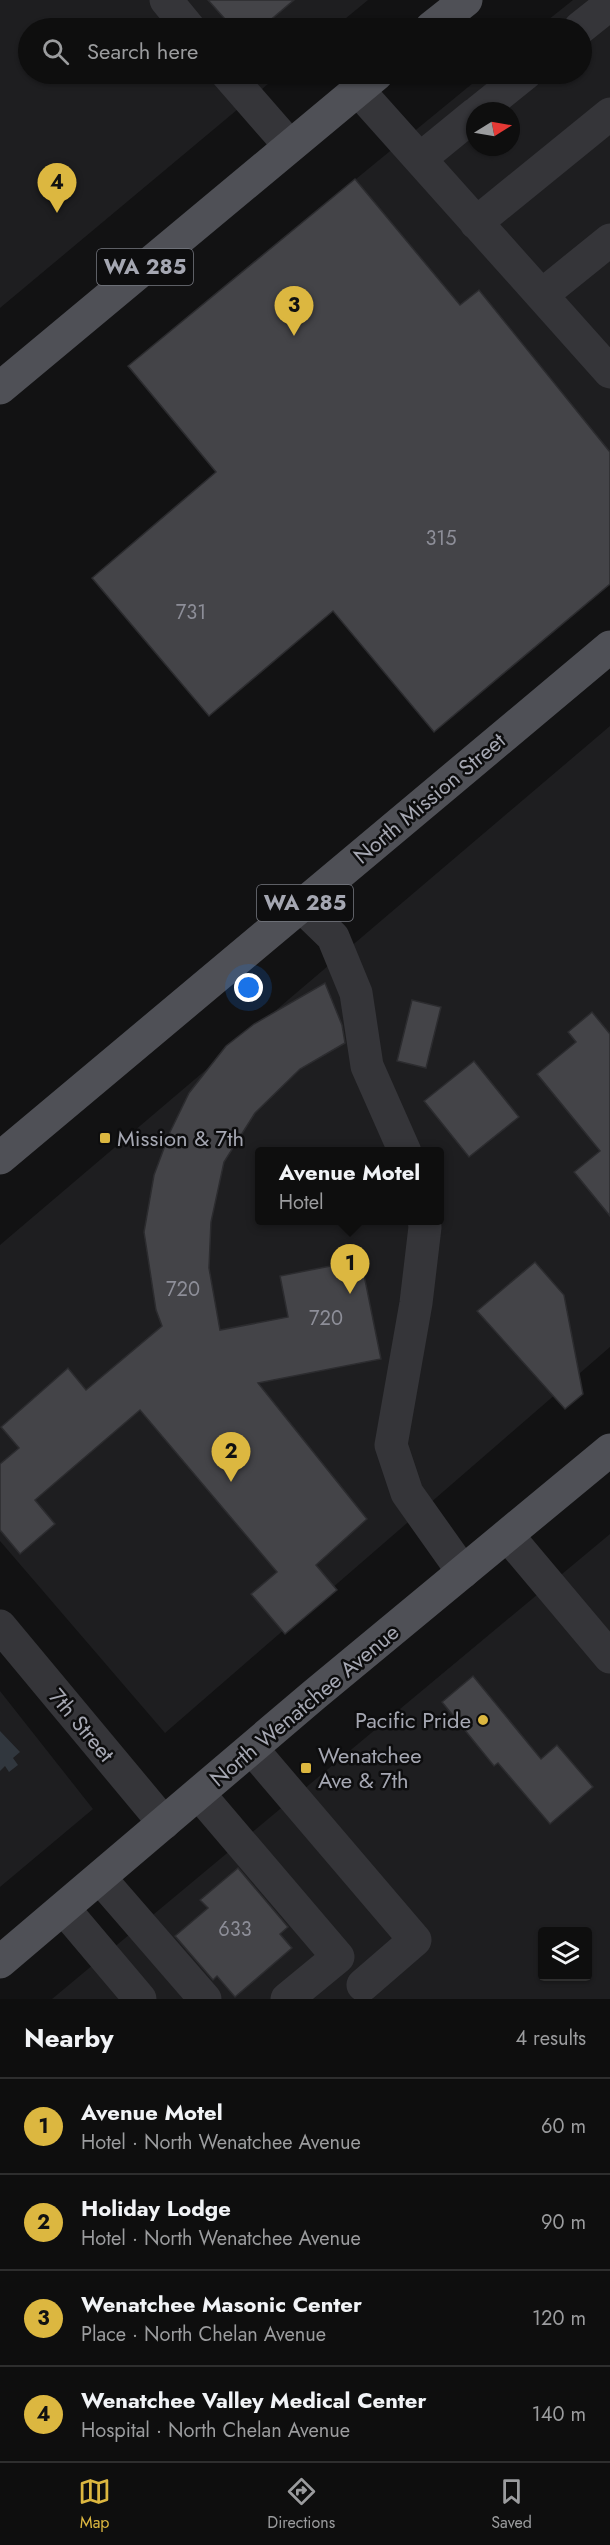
<!DOCTYPE html>
<meta charset="utf-8">
<style>
body{margin:0;font-family:Jost,sans-serif;background:#171717;color:#f1f3f6}
.controls{position:absolute;right:18px;bottom:18px;display:grid;overflow:hidden;border-radius:6px;box-shadow:0 2px 4px #0004}
.controls button{width:54px;height:54px;display:grid;place-items:center;padding:0;border:0;border-bottom:2px solid #2e2e2e;background:#0e0e0e;color:#f1f3f6;font:30px sans-serif}
.compass{position:absolute;left:466px;top:102px;width:54px;height:54px;border-radius:50%;background:#0e0e0e;box-shadow:0 2px 4px #0004;rotate:79deg}
.you{position:absolute;left:249px;top:988px;width:21px;height:21px;margin:-15px;border:4px solid #fff;border-radius:50%;background:#1a73e8;box-shadow:0 0 0 9px #1a73e833}
.badge{display:grid;place-items:center;width:39px;height:39px;border-radius:50%;background:#dcb740;color:#111;font-size:20px;font-weight:700}
.pin{position:absolute;translate:-50% -50px;filter:drop-shadow(0 2px 3px #0008)}
.pin::after{content:'';position:absolute;top:32px;width:21px;height:18px;background:inherit;clip-path:polygon(0 0,100% 0,50% 100%)}
.popup{position:absolute;left:255px;top:1147px;width:189px;height:78px;box-sizing:border-box;display:grid;place-content:center;border-radius:6px;background:#0e0e0e;filter:drop-shadow(0 2px 4px #0005);font-size:20px;white-space:nowrap;color:#9b9c9e}
.popup b{font-size:22px;color:#f1f3f6}
.popup::after{content:'';position:absolute;left:50%;top:100%;margin-left:-12px;border:12px solid transparent;border-top-color:#0e0e0e}
.list{margin:0;padding:0;list-style:none}
h2{display:flex;justify-content:space-between;align-items:center;height:78px;margin:0;padding:0 24px;font-size:26px}
h2 small{font-size:20px;font-weight:400;color:#9b9c9e}
.list li{display:grid;grid-template-columns:39px 1fr auto;gap:18px;align-items:center;box-sizing:border-box;height:96px;padding:0 24px;border-top:2px solid #2e2e2e}
.list b{display:block;font-size:22px;white-space:nowrap}
.list p{margin:0;font-size:20px;white-space:nowrap;color:#9b9c9e}
.list em{font-size:20px;font-style:normal;color:#9b9c9e}
.icon{flex:none;width:33px;height:33px;fill:none;stroke:currentColor;stroke-width:2;stroke-linecap:round;stroke-linejoin:round}
.map{position:relative;flex:none;width:610px;height:1999px;overflow:hidden}
.search{position:absolute;background:#0e0e0e;box-shadow:0 2px 4px #0004;left:18px;right:18px;top:18px;height:66px;display:flex;align-items:center;gap:15px;box-sizing:border-box;padding:0 21px;border-radius:33px;color:#9b9c9e;font-size:22px}
.sheet{height:462px;background:#0e0e0e}
nav{display:flex;justify-content:space-around;align-items:center;box-sizing:border-box;height:84px;border-top:2px solid #2e2e2e;background:#0e0e0e;font-size:16px;color:#9b9c9e}
nav a{display:grid;justify-items:center;gap:3px}
nav .on{color:#dcb740}
.map>svg:first-child{display:block}
.built{fill:#1e1e20;fill-rule:evenodd}
.water{fill:#31373e}
.building{fill:#444448;stroke:#2c2c2f;stroke-width:1.5}
.lines{fill:none;stroke-linecap:round;stroke-linejoin:round}
.minor{stroke:#353539;stroke-width:33}
.major{stroke:#4f5056;stroke-width:33}
.poi-dot{fill:#dcb740;stroke:#0d0d0e;stroke-width:2}
.labels{text-anchor:middle;dominant-baseline:central;stroke-width:5;stroke-linejoin:round;paint-order:stroke}
.number-label{font-size:20px;fill:#8d8e98}
.shield{fill:#0d0d0e;stroke:#777981;stroke-width:1.5}
.shield-label{font-size:21px;font-weight:bold;fill:#a5a7b2}
.street-label{font-size:22px;fill:#a5a7b2;stroke:#0d0d0e}
.poi-label{font-size:22px;fill:#a5a7b2;stroke:#0d0d0e;text-anchor:start}
</style>
<div class="map">
<svg width="610" height="1999" viewBox="0 0 610 1999">
<rect width="100%" height="100%" fill="#121213"/>
<!-- built -->
<path class="built" d="M 0,0 L 368,0 L 334,28 L 28,28 L 28,74 L 280,74 L 0,308 Z
M 573,0 L 610,0 L 610,584 L 434,732 L 128,366 L 484,74 L 582,74 L 582,28 L 538,28 ZM 475,111 L 511,111 L 511,147 L 475,147 Z
M 610,726 L 610,1347 L 165,1733 L 0,1541 L 0,1245 ZM 260,1152 L 440,1152 L 440,1220 L 260,1220 Z
M 610,1534 L 610,1999 L 52,1999 ZM 542,1932 L 588,1932 L 588,1976 L 542,1976 Z
M 0,1691 L 93,1809 L 0,1887 Z"/>
<!-- water -->
<path class="water" d="M 0,1731 L 20,1752 L 13,1758 L 18,1765 L 9,1772 L 5,1766 L 0,1771 Z"/>
<!-- building -->
<path class="building" d="M 208,0 L 294,0 L 261,28 L 233,28 Z
M 355,179 L 460,305 L 479,290 L 610,452 L 610,584 L 434,732 L 333,611 L 209,716 L 92,578 L 216,472 L 128,366 Z
M 325,983 L 342,1025 L 345,1043 L 300,1069 L 255,1113 L 224,1162 L 211,1222 L 209,1268 L 220,1330 L 288,1317 L 280,1276 L 361,1260 L 381,1359 L 258,1383 L 367,1519 L 316,1565 L 337,1590 L 285,1634 L 251,1594 L 277,1572 L 140,1410 L 35,1500 L 55,1524 L 20,1554 L 0,1530 L 0,1464 L 19,1448 L 1,1427 L 68,1368 L 86,1390 L 162,1326 L 156,1310 L 144,1232 L 154,1175 L 170,1132 L 189,1093 L 226,1046 L 254,1024 Z
M 412,1000 L 441,1007 L 426,1068 L 397,1061 Z
M 592,1012 L 610,1034 L 610,1216 L 574,1172 L 600,1151 L 537,1074 L 576,1042 L 568,1032 Z
M 474,1061 L 519,1117 L 469,1157 L 424,1101 Z
M 535,1262 L 564,1295 L 583,1394 L 565,1409 L 477,1311 Z
M 473,1676 L 541,1759 L 557,1745 L 593,1787 L 550,1824 L 498,1763 L 494,1766 L 442,1702 Z
M 238,1868 L 288,1927 L 280,1934 L 292,1948 L 235,1997 L 217,1976 L 213,1980 L 175,1936 L 208,1908 L 200,1900 Z"/>
<g class="lines">
<!-- minor -->
<path class="minor" d="M 166,0 L 189,28
M 580,28 L 610,4
M 227,74 L 290,146
M 358,90 L 610,372
M 479,111 L 525,74
M 420,159 L 475,114
M 476,223 L 610,114
M 542,295 L 610,240
M 301,906 L 333,937 L 356,993 L 367,1066 L 405,1152
M 424,1220 L 425,1227 L 416,1303 L 391,1445 L 407,1493 L 463,1572
M 508,1536 L 610,1657
M 0,1626 L 164,1823
M 252,1749 L 415,1940 L 363,1985
M 199,1794 L 338,1957 L 287,1999
M 100,1878 L 205,1999
M 64,1909 L 140,1999"/>
<!-- major -->
<path class="major" d="M 431,28 L 466,0
M 0,388 L 377,74
M 0,1158 L 610,647
M 0,1962 L 314,1695 L 610,1450"/>
</g>
<!-- markers -->
<g class="poi-dot">
<rect x="99" y="1132" width="12" height="12" rx="3"/>
<circle cx="483" cy="1720" r="6"/>
<rect x="300" y="1762" width="12" height="12" rx="3"/>
</g>
<g class="labels">
<!-- number labels -->
<g class="number-label">
<text x="441" y="538">315</text>
<text x="191" y="612">731</text>
<text x="183" y="1289">720</text>
<text x="326" y="1318">720</text>
<text x="235" y="1929">633</text>
</g>
<!-- shield labels -->
<g class="shield">
<rect x="97" y="249" width="96" height="36" rx="4.5"/>
<rect x="257" y="885" width="96" height="36" rx="4.5"/>
</g>
<g class="shield-label">
<text x="145" y="267">WA 285</text>
<text x="305" y="903">WA 285</text>
</g>
<!-- street labels -->
<g class="street-label">
<text transform="translate(429 798) rotate(-40)">North Mission Street</text>
<text transform="translate(304 1705) rotate(-40)">North Wenatchee Avenue</text>
<text transform="translate(82 1725) rotate(50)">7th Street</text>
</g>
<!-- poi labels -->
<g class="poi-label">
<text x="117" y="1138">Mission &amp; 7th</text>
<text x="471" y="1720" text-anchor="end">Pacific Pride</text>
<text x="318" y="1755">Wenatchee<tspan x="318" dy="25">Ave &amp; 7th</tspan></text>
</g>
</g>
</svg>
<div class="controls">
<button><svg class="icon" aria-label="layers" viewBox="0 0 24 24"><path d="M12 4l9 5-9 5-9-5zM3 14l9 5 9-5"/></svg></button>
</div>
<svg class="compass" viewBox="-18 -18 36 36"><path d="M0-13l5 13h-10z" fill="#e53935"/><path d="M0 13l5-13h-10z" fill="#9b9c9e"/></svg>
<div class="you"></div>
<div class="pin badge" style="left:350px;top:1294px">1</div>
<div class="popup"><b>Avenue Motel</b>Hotel</div>
<div class="pin badge" style="left:231px;top:1482px">2</div>
<div class="pin badge" style="left:294px;top:336px">3</div>
<div class="pin badge" style="left:57px;top:213px">4</div>
<div class="search"><svg class="icon" aria-label="search" viewBox="0 0 24 24"><circle cx="10" cy="10" r="6"/><path d="M15 15l6 6"/></svg>Search here</div>
</div>
<section class="sheet">
<h2>Nearby<small>4 results</small></h2>
<ul class="list">
<li><span class="badge">1</span><div><b>Avenue Motel</b><p>Hotel · North Wenatchee Avenue</p></div><em>60 m</em></li>
<li><span class="badge">2</span><div><b>Holiday Lodge</b><p>Hotel · North Wenatchee Avenue</p></div><em>90 m</em></li>
<li><span class="badge">3</span><div><b>Wenatchee Masonic Center</b><p>Place · North Chelan Avenue</p></div><em>120 m</em></li>
<li><span class="badge">4</span><div><b>Wenatchee Valley Medical Center</b><p>Hospital · North Chelan Avenue</p></div><em>140 m</em></li>
</ul>
</section>
<nav>
<a class="on"><svg class="icon" aria-label="map" viewBox="0 0 24 24"><path d="M3 6l6-2 6 2 6-2v14l-6 2-6-2-6 2zM9 4v14M15 6v14"/></svg>Map</a>
<a><svg class="icon" aria-label="directions" viewBox="0 0 24 24"><path d="M12 3l9 9-9 9-9-9zM9 14v-3h6M13 9l2 2-2 2"/></svg>Directions</a>
<a><svg class="icon" aria-label="saved" viewBox="0 0 24 24"><path d="M7 4h10v16l-5-4-5 4z"/></svg>Saved</a>
</nav>
